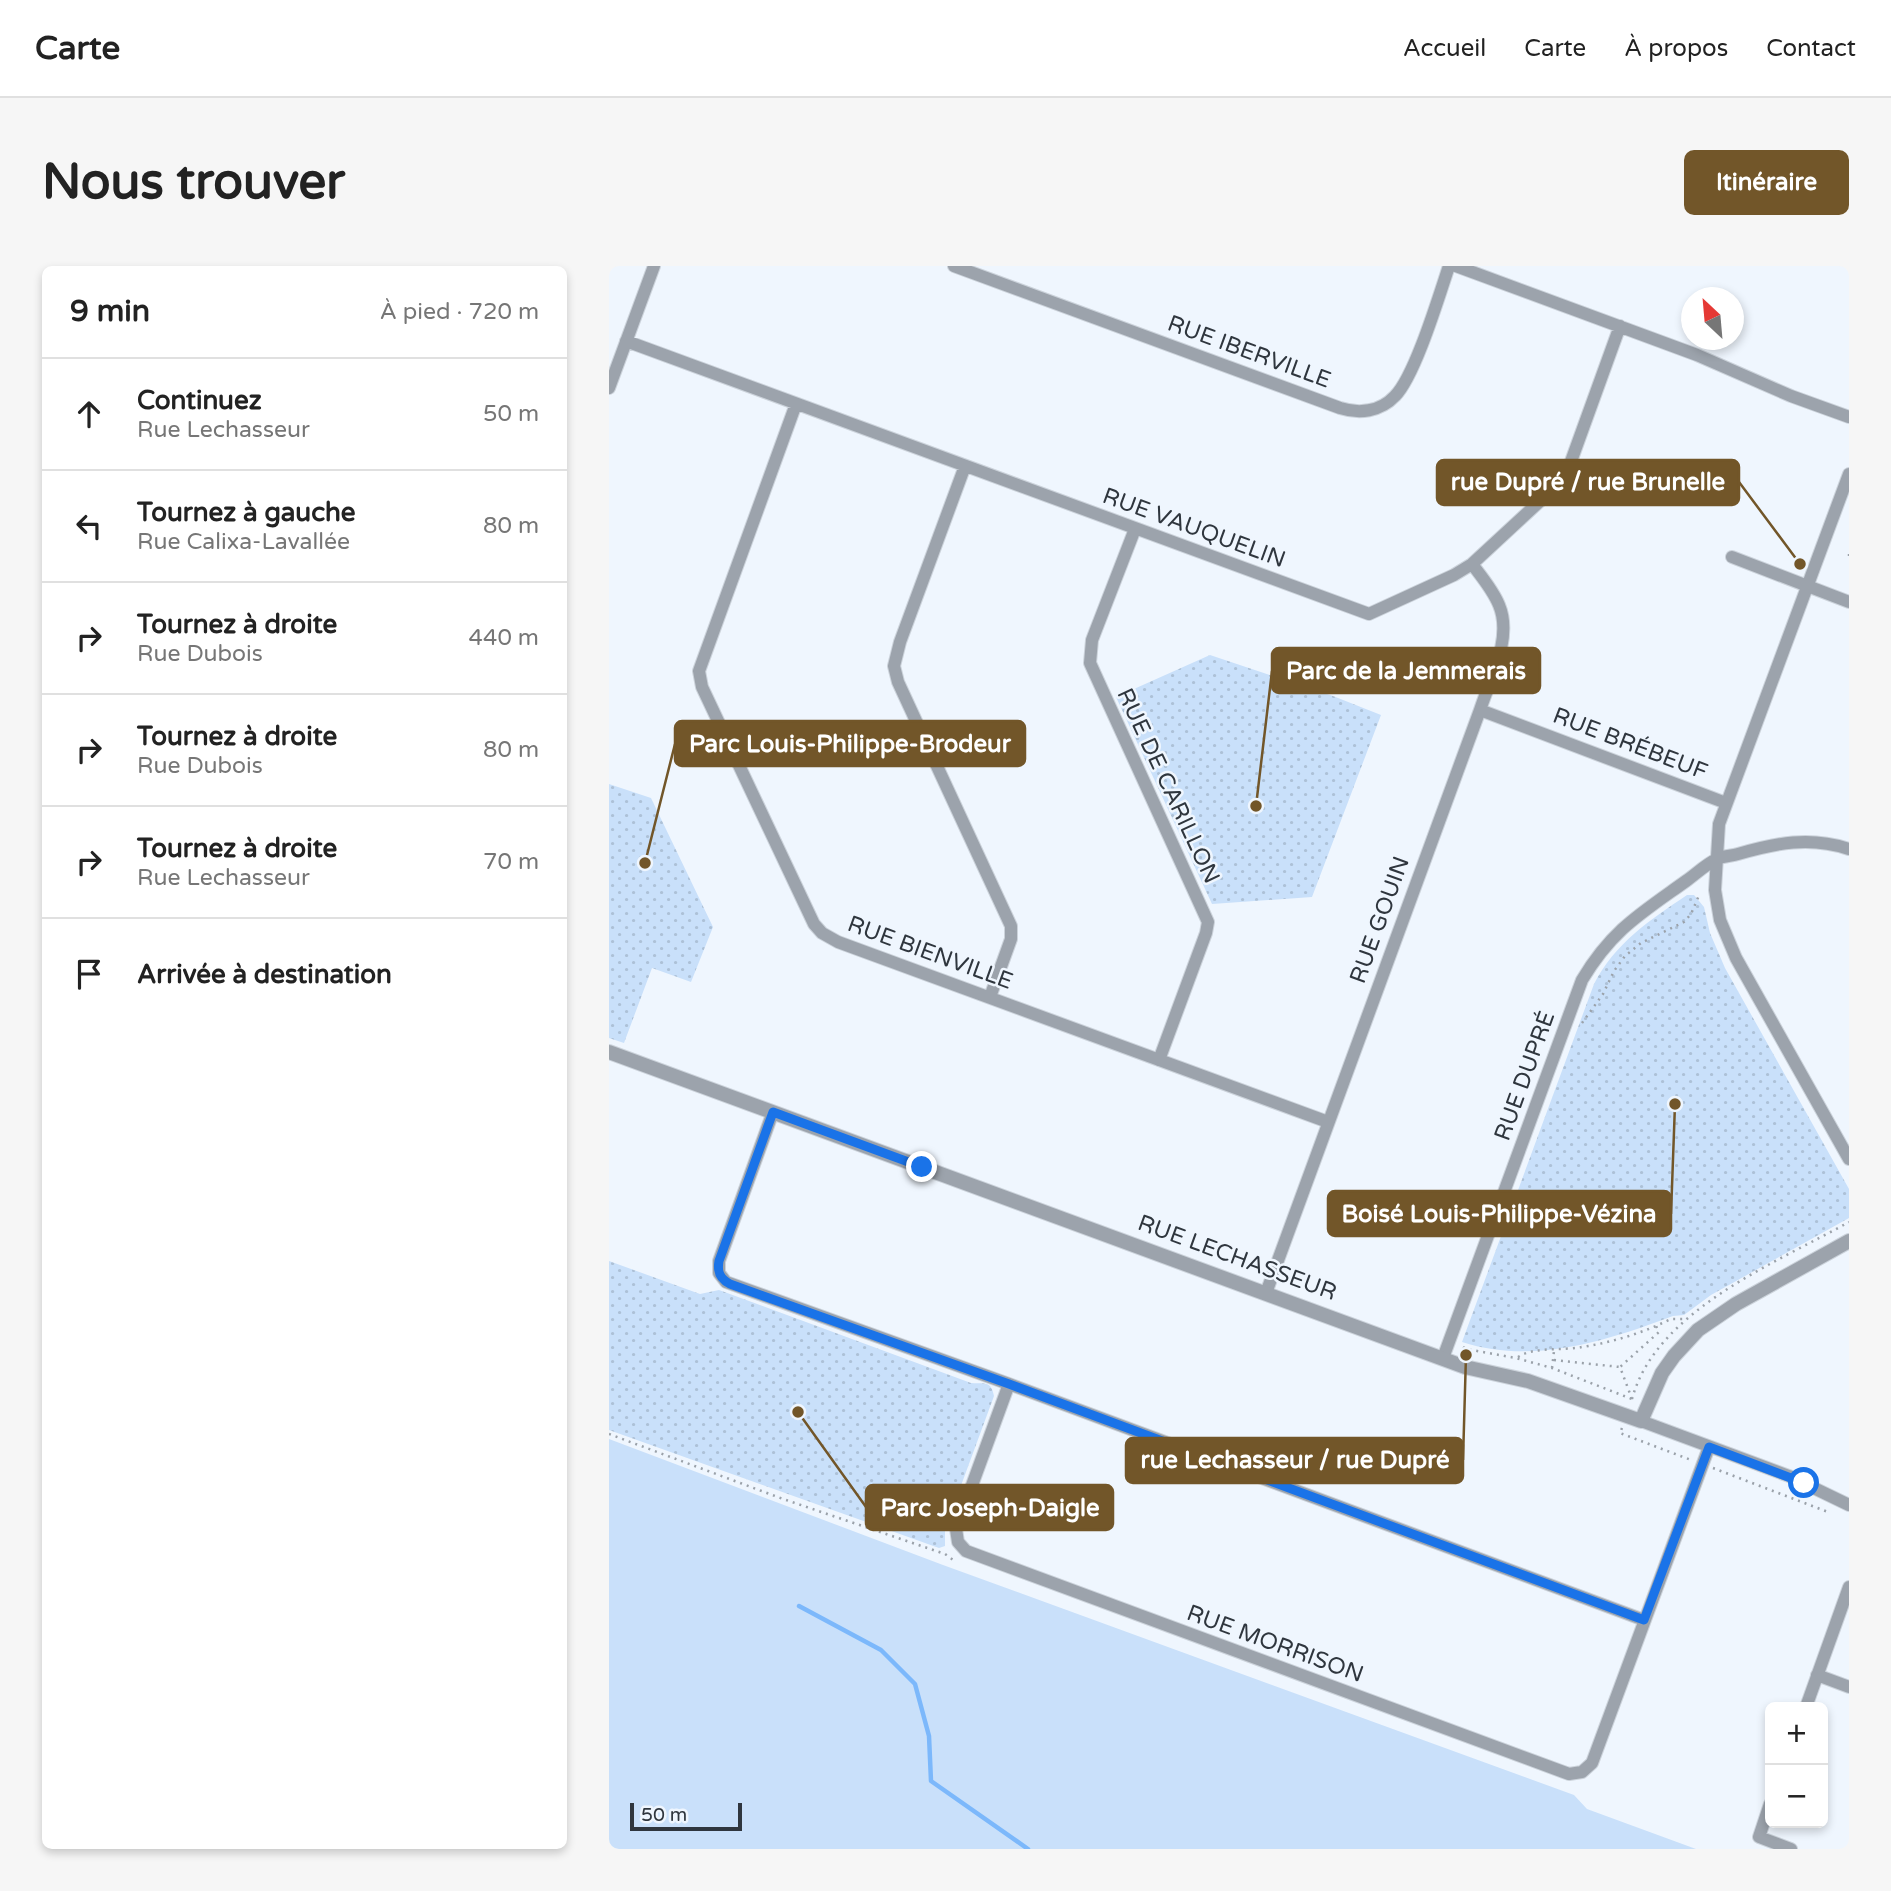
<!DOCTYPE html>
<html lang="fr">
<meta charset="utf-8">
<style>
body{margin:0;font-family:"Varela Round",sans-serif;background:#f6f6f6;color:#222}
.controls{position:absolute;right:21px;bottom:21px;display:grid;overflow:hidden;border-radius:10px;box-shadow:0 4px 10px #0003}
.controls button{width:63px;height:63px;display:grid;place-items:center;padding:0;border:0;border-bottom:2px solid #e0e0e0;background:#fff;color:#222;font:35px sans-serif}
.compass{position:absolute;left:1072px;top:21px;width:63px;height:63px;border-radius:50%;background:#fff;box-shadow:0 4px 10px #0003;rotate:334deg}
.scale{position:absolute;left:21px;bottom:18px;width:112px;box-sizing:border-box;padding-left:7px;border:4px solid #2f363e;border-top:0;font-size:19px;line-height:24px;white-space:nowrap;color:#2f363e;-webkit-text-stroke:5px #eff6fe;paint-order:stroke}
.stop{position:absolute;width:21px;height:21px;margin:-16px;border:5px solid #1a73e8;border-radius:50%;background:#fff}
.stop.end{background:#1a73e8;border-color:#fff;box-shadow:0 2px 7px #0008}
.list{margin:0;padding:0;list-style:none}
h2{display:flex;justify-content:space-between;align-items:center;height:91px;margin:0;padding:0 28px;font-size:30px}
h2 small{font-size:23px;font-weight:400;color:#767676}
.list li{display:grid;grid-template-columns:46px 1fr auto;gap:21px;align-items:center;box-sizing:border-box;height:112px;padding:0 28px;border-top:2px solid #e0e0e0}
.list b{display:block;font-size:26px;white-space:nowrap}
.list p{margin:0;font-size:23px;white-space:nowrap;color:#767676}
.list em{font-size:23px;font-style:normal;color:#767676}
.icon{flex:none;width:38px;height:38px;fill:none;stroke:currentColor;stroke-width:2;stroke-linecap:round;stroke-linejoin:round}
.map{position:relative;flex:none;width:1240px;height:1583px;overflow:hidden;border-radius:10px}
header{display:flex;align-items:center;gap:42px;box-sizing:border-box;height:98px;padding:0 35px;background:#fff;border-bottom:2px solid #e0e0e0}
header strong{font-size:33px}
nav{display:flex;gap:38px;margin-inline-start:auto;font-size:24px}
.intro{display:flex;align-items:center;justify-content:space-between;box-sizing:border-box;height:168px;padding:0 42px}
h1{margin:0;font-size:49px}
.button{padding:18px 32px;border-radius:10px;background:#725629;color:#fff;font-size:24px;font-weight:700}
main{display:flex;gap:42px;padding:0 42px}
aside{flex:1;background:#fff;border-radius:10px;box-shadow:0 4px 10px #0003}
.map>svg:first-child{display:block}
.green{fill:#c9e0fa}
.park{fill:url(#park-dots)}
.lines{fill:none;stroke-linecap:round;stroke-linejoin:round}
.stream{stroke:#7cb8fb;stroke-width:4.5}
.minor-casing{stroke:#ccd3db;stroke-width:14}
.tertiary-casing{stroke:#ccd3db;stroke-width:16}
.path{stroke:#9ba2aa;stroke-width:2.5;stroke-dasharray:2 5;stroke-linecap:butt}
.minor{stroke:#9ca3ac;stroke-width:12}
.tertiary{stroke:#9ca3ac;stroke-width:14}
.route{stroke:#1a73e8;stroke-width:9}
.labels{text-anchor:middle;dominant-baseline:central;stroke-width:5;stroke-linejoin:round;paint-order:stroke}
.street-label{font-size:23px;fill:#2f363e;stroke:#eff6fe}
.leader{fill:none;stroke:#725629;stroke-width:2.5}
.callout-dot{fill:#725629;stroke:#eff6fe;stroke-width:2.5}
.callout{fill:#725629;stroke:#725629;stroke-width:2.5}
.callout-label{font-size:24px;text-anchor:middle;font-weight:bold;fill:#fff}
</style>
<header>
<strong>Carte</strong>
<nav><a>Accueil</a><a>Carte</a><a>À propos</a><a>Contact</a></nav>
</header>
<div class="intro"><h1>Nous trouver</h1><a class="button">Itinéraire</a></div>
<main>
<aside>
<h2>9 min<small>À pied · 720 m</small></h2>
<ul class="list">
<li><svg class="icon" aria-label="ahead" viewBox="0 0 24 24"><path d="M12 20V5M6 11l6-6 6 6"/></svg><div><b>Continuez</b><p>Rue Lechasseur</p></div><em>50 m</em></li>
<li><svg class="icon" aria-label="left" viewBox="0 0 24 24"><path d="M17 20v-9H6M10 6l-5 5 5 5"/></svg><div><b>Tournez à gauche</b><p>Rue Calixa-Lavallée</p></div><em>80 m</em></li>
<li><svg class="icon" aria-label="right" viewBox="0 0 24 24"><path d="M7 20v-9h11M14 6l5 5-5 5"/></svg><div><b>Tournez à droite</b><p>Rue Dubois</p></div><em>440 m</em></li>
<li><svg class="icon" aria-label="right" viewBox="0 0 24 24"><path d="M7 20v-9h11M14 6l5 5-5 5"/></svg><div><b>Tournez à droite</b><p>Rue Dubois</p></div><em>80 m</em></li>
<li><svg class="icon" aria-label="right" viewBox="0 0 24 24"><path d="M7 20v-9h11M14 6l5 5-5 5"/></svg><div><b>Tournez à droite</b><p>Rue Lechasseur</p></div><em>70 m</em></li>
<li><svg class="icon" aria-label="arrive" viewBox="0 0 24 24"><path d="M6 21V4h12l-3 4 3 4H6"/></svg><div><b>Arrivée à destination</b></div></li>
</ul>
</aside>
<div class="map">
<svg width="1240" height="1583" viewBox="0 0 1240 1583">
<defs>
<pattern id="park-dots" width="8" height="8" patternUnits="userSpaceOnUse" patternTransform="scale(1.75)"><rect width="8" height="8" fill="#c9e0fa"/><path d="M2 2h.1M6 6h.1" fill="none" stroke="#adc1d7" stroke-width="1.8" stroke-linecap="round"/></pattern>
</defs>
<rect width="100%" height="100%" fill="#eff6fe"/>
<!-- green -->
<path class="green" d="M 0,1173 L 334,1299 L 965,1529 L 978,1543 L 1087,1583 L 0,1583 Z"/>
<!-- park -->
<path class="park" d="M 601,389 L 724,430 L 772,449 L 703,631 L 603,638 L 507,431 Z
M 0,518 L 42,532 L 104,661 L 82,716 L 43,702 L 15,777 L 0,772 Z
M 1078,629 L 1085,629 L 1095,641 L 1101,667 L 1116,702 L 1240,923 L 1240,952 L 1102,1029 L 1075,1049 L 1064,1050 C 998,1075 923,1099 853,1076 L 985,718 C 1006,677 1041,654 1078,629 Z
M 0,995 L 91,1028 L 110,1024 L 362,1117 C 375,1118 382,1114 385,1130 L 336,1263 L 336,1280 L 330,1282 L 0,1164 Z"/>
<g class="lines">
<!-- stream -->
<path class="stream" d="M 190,1340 L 272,1384 L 306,1418 L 320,1470 L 322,1515 L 419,1583"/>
<!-- minor casing -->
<g class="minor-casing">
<path id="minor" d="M 345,0 L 731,142 C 750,148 771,146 786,130 C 806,110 830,30 840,0
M 847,0 L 1088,89 L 1182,130 L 1240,151
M 17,75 L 760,348 L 845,309 L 863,298 L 956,212 L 1011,60
M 0,122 L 45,0
M 187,138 L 90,405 L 93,421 L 205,658 L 213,667 L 229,676 L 719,856
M 356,200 L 291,376 L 285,400 L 289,416 L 402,660 L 402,673 L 381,731
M 1240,208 L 1110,558 L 1106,624 L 1111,654 L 1127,692 L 1240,893
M 526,263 L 483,374 L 481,397 L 599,656 L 597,667 L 550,794
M 1123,291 L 1240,336
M 871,444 L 1117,537
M 164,846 L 110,995 L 110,1007 L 117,1016 L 400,1118 L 1035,1354
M 657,1027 L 871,444 C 881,413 904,372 890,339 C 884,324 872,310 863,298
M 834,1092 L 973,714 C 1003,664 1031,648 1077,615 C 1087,608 1097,598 1108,593 C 1114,590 1122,590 1129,588 C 1167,577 1201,570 1240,583
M 400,1118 L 347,1263 L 349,1276 L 357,1285 L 960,1508 L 973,1506 L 983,1497 L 1100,1181
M 1032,1155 L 1180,1210 L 1240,1239
M 1208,1409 L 1240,1421
M 1197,1441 L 1240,1321
M 1161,1538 L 1150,1571 L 1182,1583"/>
</g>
<!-- tertiary casing -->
<g class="tertiary-casing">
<path id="tertiary" d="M 0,786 L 856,1101 L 919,1115 L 1032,1155 L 1053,1107 L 1065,1090 L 1089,1064 L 1127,1038 L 1240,975"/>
</g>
<!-- path -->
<path class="path" d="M 1240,288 L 1240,293
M 973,757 L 994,728 L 1005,705 L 1016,690 L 1032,677 L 1075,656 L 1082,648 L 1091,627
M 854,1081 L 857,1083 L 907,1092 L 943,1102 L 1023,1133 L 1022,1136
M 909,1091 C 926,1080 953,1085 973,1081 C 999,1077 1023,1070 1047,1060
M 945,1094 L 1011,1101
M 943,1102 L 945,1085
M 1023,1133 C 1047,1044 1167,997 1240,956
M 1023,1133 L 1011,1101 L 1050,1066 L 1047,1060 L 1062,1053 L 1075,1053
M 1013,1162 L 1011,1167 L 1082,1194
M 0,1168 L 174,1233 L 336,1288 L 347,1296
M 1104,1202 L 1219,1246"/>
<!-- minor -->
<use href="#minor" class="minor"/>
<!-- tertiary -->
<use href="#tertiary" class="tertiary"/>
</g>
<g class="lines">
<!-- route -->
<path class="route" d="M 313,901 L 164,846 L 110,995 C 108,1006 111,1013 121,1018 L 400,1118 L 1035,1354 L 1100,1181 L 1195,1217"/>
</g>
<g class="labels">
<!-- street labels -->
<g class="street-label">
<text transform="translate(640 86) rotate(20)">RUE IBERVILLE</text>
<text transform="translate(585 262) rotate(20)">RUE VAUQUELIN</text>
<text transform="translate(1021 478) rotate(21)">RUE BRÉBEUF</text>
<text transform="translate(559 520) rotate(65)">RUE DE CARILLON</text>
<text transform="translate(771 654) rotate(-70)">RUE GOUIN</text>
<text transform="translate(321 687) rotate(20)">RUE BIENVILLE</text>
<text transform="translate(916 810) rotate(-70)">RUE DUPRÉ</text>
<text transform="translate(628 992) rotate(20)">RUE LECHASSEUR</text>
<text transform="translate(666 1378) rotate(20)">RUE MORRISON</text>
</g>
</g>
<!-- callouts -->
<path class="leader" d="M1191 298L1130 216M647 540L663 405M36 597L66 478M1066 838L1062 948M857 1089L854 1194M189 1146L257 1241"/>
<g class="callout-dot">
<circle cx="1191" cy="298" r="7"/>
<circle cx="647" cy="540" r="7"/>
<circle cx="36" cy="597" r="7"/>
<circle cx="1066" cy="838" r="7"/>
<circle cx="857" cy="1089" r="7"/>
<circle cx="189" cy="1146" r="7"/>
</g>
<g class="callout">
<rect x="828" y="194" width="302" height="45" rx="7"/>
<rect x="663" y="382" width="268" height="45" rx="7"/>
<rect x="66" y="455" width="350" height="45" rx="7"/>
<rect x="719" y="925" width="343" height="45" rx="7"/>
<rect x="517" y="1172" width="337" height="45" rx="7"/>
<rect x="257" y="1219" width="247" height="45" rx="7"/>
</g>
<g class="callout-label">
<text x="979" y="224">rue Dupré / rue Brunelle</text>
<text x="797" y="413">Parc de la Jemmerais</text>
<text x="241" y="486">Parc Louis-Philippe-Brodeur</text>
<text x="890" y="956">Boisé Louis-Philippe-Vézina</text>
<text x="686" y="1202">rue Lechasseur / rue Dupré</text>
<text x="381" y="1250">Parc Joseph-Daigle</text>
</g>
</svg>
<div class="controls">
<button>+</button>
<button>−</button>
</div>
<svg class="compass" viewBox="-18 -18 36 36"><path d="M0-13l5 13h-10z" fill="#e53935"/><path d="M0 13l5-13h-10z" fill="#767676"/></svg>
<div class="scale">50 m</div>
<div class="stop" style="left:1195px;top:1217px"></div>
<div class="stop end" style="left:313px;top:901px"></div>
</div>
</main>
